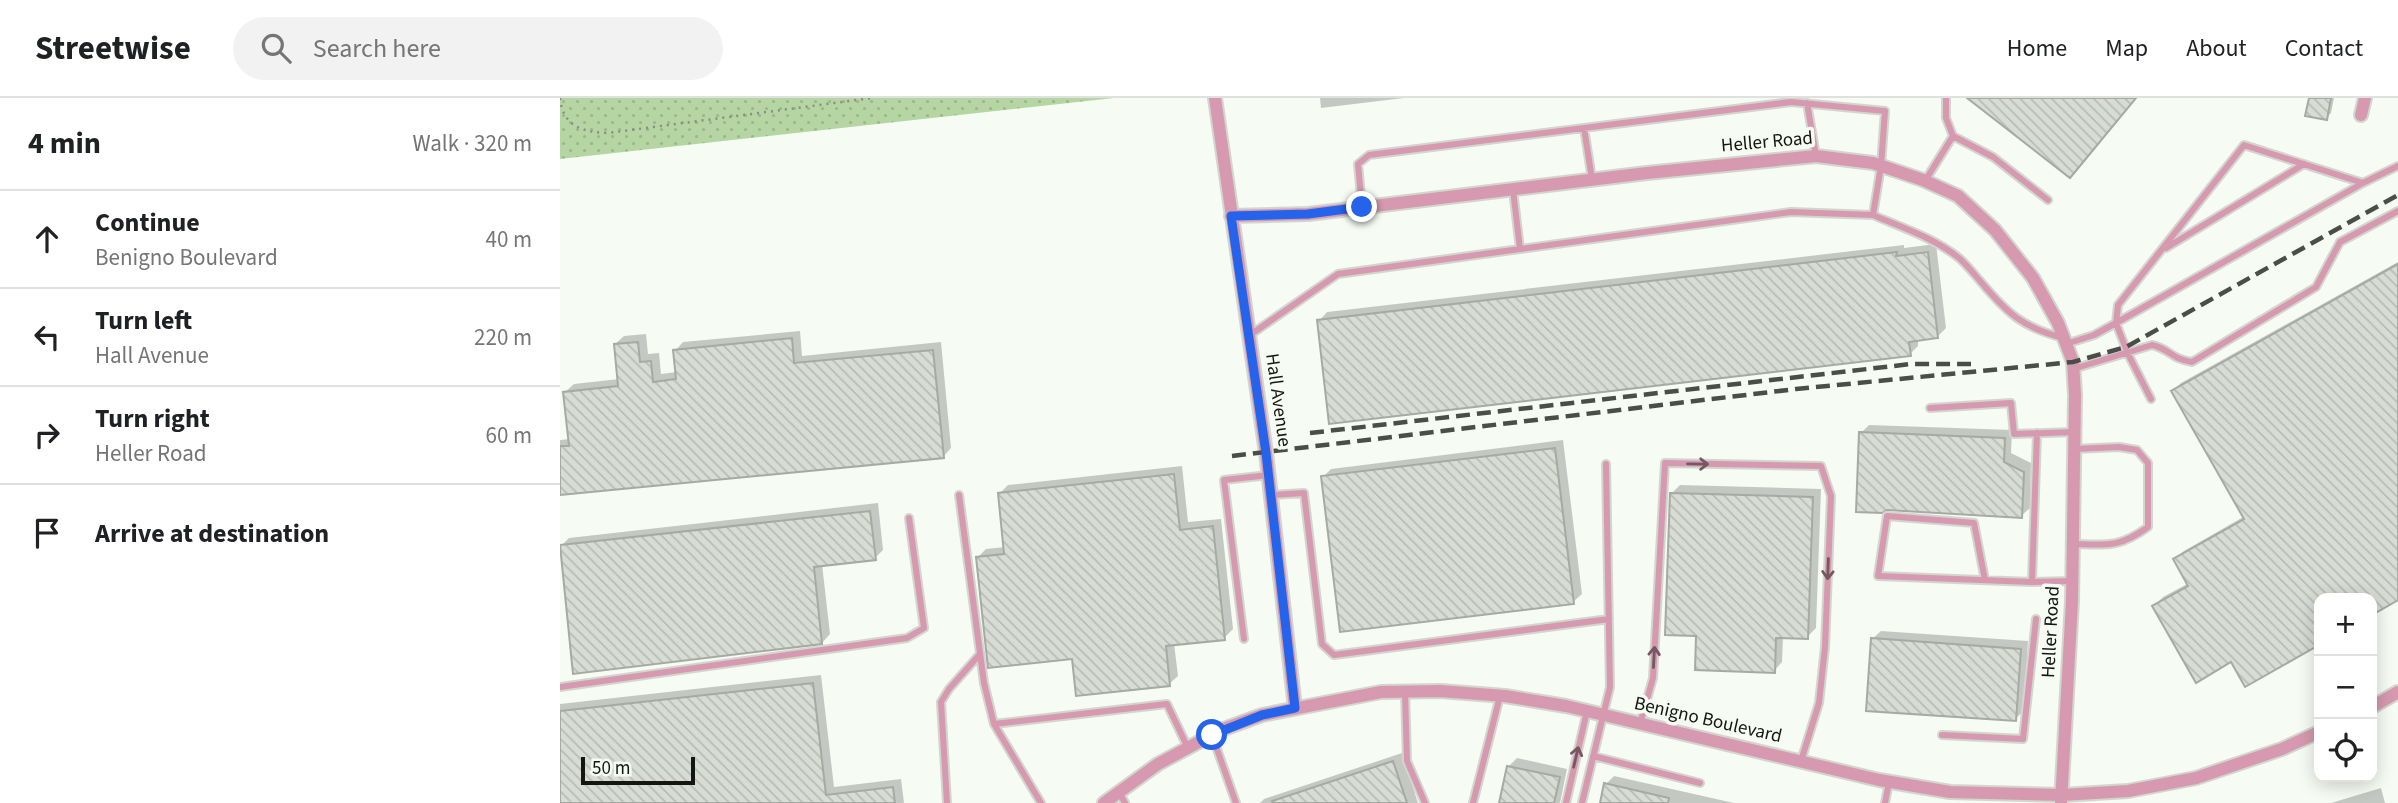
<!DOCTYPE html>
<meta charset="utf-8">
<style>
body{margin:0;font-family:"Source Sans 3",sans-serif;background:#f2f2f2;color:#202124}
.controls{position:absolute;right:21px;bottom:21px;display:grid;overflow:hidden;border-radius:14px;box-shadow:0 4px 18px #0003}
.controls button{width:63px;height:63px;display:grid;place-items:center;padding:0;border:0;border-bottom:2px solid #e0e0e0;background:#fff;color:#202124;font:35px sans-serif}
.scale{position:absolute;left:21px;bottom:18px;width:114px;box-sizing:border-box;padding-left:7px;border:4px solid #151613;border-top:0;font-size:19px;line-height:24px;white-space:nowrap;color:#151613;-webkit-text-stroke:5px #f6fbf3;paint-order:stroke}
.stop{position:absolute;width:21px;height:21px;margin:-16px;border:5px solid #2563eb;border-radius:50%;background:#fff}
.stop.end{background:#2563eb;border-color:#fff;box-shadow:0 2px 7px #0008}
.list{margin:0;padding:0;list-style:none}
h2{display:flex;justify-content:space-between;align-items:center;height:91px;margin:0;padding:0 28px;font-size:30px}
h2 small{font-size:23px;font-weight:400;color:#757577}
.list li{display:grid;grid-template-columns:46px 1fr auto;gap:21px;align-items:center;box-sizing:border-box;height:98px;padding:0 28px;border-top:2px solid #e0e0e0}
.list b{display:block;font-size:26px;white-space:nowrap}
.list p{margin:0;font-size:23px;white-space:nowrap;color:#757577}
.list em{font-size:23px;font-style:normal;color:#757577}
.icon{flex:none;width:38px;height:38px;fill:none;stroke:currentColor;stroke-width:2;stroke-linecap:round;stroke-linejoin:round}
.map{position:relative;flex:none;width:1838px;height:705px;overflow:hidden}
header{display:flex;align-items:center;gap:42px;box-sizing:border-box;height:98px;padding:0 35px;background:#fff;border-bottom:2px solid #e0e0e0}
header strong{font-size:33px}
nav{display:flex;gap:38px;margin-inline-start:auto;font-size:24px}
.search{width:490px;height:63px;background:#f2f2f2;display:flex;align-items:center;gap:18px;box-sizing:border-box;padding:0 24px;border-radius:38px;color:#757577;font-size:26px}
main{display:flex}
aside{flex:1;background:#fff}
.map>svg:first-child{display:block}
.park{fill:url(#park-dots)}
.shadow{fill:#0003}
.building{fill:url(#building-back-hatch);stroke:#a5aaa3;stroke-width:2}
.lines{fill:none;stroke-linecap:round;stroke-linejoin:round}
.service-casing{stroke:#d2d6cf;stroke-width:10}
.minor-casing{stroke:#d2d6cf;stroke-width:16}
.path{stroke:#898c87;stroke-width:2.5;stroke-dasharray:2 5;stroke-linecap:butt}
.service{stroke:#d699b0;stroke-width:6}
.minor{stroke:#d699b0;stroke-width:12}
.rail{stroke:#4b4d49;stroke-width:4.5;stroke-dasharray:14 7;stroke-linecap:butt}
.oneway{stroke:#765862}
.route{stroke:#2563eb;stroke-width:9}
.labels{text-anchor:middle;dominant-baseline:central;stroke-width:7;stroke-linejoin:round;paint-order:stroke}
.street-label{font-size:19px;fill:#151613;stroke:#f6fbf3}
</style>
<header>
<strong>Streetwise</strong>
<div class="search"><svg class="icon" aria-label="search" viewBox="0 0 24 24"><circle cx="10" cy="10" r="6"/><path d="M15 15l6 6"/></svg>Search here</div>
<nav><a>Home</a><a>Map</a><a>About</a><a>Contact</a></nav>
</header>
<main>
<aside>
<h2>4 min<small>Walk · 320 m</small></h2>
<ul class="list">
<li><svg class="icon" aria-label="ahead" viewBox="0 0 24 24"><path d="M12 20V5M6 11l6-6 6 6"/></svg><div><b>Continue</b><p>Benigno Boulevard</p></div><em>40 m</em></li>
<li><svg class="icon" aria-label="left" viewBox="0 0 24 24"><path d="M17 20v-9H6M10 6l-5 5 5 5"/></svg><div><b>Turn left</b><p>Hall Avenue</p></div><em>220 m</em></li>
<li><svg class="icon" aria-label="right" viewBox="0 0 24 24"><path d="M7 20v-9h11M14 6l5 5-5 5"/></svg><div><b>Turn right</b><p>Heller Road</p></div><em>60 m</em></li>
<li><svg class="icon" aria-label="arrive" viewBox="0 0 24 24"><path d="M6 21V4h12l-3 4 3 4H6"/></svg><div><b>Arrive at destination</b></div></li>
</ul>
</aside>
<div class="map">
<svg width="1838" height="705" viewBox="0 0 1838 705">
<defs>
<pattern id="park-dots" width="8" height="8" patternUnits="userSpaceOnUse" patternTransform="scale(1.75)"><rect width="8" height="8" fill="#b5d6a2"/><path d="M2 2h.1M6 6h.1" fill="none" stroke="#9bb78b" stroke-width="1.8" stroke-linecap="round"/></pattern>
<pattern id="building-back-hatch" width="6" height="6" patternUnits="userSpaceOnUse" patternTransform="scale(1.75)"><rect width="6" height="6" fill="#d7dcd4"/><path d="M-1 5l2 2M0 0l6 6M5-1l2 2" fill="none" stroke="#b8bcb5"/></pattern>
</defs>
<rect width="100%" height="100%" fill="#f6fbf3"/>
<!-- park -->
<path class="park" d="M 0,0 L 554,0 L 0,61 Z"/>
<!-- shadow -->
<path class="shadow" d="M 760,0 L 844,0 L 761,10 Z
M 1750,0 L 1774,0 L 1771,15 L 1766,20 Z
M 1376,146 L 1386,230 L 1377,239 L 1358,241 L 1358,248 L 1350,256 L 759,223 L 767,214 L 1344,147 L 1344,150 Z
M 1838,164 L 1838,500 L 1812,515 L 1812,500 L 1759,500 L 1759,545 L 1686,586 L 1671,562 L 1594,508 L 1603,499 L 1629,485 L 1615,461 L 1624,453 L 1685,418 L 1613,293 L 1621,285 Z
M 240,233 L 242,258 L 381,244 L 391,350 L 383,359 L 0,396 L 0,342 L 10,341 L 5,294 L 14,286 L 59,281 L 55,246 L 64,238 L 86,236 L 88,256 L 99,255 L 101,276 L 117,274 L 115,253 L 123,244 Z
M 1309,327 L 1452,332 L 1451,355 L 1471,365 L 1470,410 L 1461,418 L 1301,335 Z
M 1003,342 L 1022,496 L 1013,504 L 763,379 L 771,371 Z
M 622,368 L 628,424 L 661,421 L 673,531 L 664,540 L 614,545 L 618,578 L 609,586 L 513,559 L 418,459 L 426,451 L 445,449 L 440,395 L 448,387 Z
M 1120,387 L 1261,391 L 1256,530 L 1247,539 L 1223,538 L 1222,564 L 1214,573 L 1138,537 L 1112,395 Z
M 318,405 L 323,452 L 315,460 L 262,466 L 270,536 L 262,545 L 1,448 L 9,440 Z
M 1321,533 L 1468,543 L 1464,613 L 1455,621 L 1312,541 Z
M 261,577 L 274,689 L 341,681 L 344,705 L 0,705 L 0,606 Z
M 842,655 L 858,705 L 700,705 L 704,701 Z
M 957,660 L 1007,671 L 1000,705 L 940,705 L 948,669 Z
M 1054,678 L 1174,705 L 1041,705 L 1046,686 Z
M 1821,690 L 1825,705 L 1771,705 Z"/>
<!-- building -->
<path class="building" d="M 1407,0 L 1576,0 L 1510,80 Z
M 1749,0 L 1771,0 L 1767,22 L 1745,18 Z
M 1337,154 L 1336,158 L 1368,154 L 1378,240 L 1349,244 L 1351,258 L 769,326 L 757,222 Z
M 1838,166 L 1838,502 L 1812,517 L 1812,500 L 1759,500 L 1759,547 L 1685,589 L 1671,564 L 1636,585 L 1592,508 L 1628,488 L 1613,461 L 1684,421 L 1611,293 Z
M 232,240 L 234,265 L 373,252 L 384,360 L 0,397 L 0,348 L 9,348 L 3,294 L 58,288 L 54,246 L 78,244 L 80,264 L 91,263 L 93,284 L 116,281 L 113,252 Z
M 1299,334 L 1445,340 L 1444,364 L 1464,374 L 1462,420 L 1327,412 L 1322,415 L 1296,414 Z
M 995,350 L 1014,506 L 780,534 L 761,378 Z
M 614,376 L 620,432 L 653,428 L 665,542 L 606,548 L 610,588 L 516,598 L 512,561 L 428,570 L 416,459 L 444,456 L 438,395 Z
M 1110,395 L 1253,399 L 1248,541 L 1216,540 L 1215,575 L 1135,572 L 1136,538 L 1105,537 Z
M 310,413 L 316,462 L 254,469 L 262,546 L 13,576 L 0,447 Z
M 1311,540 L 1461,551 L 1456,623 L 1306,613 Z
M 253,585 L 266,697 L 333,689 L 335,705 L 0,705 L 0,613 Z
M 833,663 L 847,705 L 713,705 L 712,703 Z
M 947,668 L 1000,679 L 994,705 L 939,705 Z
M 1044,685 L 1109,700 L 1108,705 L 1040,705 Z"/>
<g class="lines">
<!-- service casing -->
<g class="service-casing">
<path id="service" d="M 1386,0 L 1386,20 L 1393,38
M 1247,5 L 1256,58
M 1024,30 L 1032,81
M 1365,83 L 1393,38 L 1433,59 L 1488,102
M 1803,85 L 1838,68
M 802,109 L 798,66 L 809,57 L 1231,4 L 1325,13 L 1321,68 L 1313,117 L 1231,114 L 960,151
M 1313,117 C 1343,130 1374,140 1399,160 C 1407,167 1414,176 1421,184 C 1447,215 1463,230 1504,240
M 1606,150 L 1744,66
M 690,237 L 778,176 L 960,151 L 953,92
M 1506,246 L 1534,237 L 1556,225 L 1803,85 L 1684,47 L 1558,207 L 1556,225 L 1568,256 L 1591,301
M 1513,271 L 1592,247 C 1610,251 1611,261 1632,264 L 1756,189 L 1780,144 L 1838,113
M 1370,310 L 1451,305 L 1454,336 L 1515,334
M 399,397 L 424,585 L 434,626 L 607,606 L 628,650
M 712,397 L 744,395 L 762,546 L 774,557 L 1049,521
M 1513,446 C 1547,447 1559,450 1588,429 L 1588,365 L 1577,352 L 1559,349 L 1514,351
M 1425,482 L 1414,425 L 1327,418 L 1318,478 L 1472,484 L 1477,335
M 1472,484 L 1512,483
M 684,541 L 664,382 L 709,377
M 0,589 L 347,540 L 364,530 L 349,420
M 845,594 L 847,663 L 865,705
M 434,626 L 481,705
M 1080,626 L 1093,580 L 1105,365 L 1261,368 L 1271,398 L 1265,549 L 1259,605 L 1241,663
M 652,637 L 676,705
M 1382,637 L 1463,641 L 1476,521
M 1033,658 L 1140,685
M 559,694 L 565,705
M 387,705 L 381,604 L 389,591 L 420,556
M 913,705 L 940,598
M 1006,705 L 1027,613
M 1022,705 L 1050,589 L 1046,366
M 1325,705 L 1329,684"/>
</g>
<!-- minor casing -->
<g class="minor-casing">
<path id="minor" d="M 655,0 L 706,355 L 735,610
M 1801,17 L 1805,0
M 671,118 L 748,116 L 1087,75 L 1256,58 L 1313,65 L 1363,82 L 1398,98 L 1435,132 L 1473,180 L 1498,225 L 1513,264 L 1515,297 L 1512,503 L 1501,705
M 1812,609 L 1838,594
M 544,705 L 598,666 L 661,632 L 702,617 L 821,594 L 880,593 L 945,598 L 1006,608 L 1319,682 L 1390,694 L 1502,697 L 1568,693 L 1636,680 L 1722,651 L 1759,634"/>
</g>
<!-- path -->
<path class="path" d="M 0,0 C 3,29 23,34 48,35 L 312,0"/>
<!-- service -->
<use href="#service" class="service"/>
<!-- minor -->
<use href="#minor" class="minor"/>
<!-- rail -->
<path class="rail" d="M 750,335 L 1351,266 L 1411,266
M 672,358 L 1236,291 L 1513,264 L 1566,249 L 1838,97"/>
</g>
<!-- one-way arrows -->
<defs><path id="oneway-shaft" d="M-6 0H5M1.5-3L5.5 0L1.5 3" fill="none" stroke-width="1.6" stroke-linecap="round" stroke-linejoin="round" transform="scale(1.75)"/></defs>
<g class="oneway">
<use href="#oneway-shaft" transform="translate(1138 366) rotate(1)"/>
<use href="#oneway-shaft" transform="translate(1268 471) rotate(92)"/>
<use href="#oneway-shaft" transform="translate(1094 559) rotate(-87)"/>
<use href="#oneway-shaft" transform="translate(1016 659) rotate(-77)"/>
</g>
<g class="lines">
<!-- route -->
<path class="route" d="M 652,637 L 702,617 L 735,610 L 706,355 L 671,118 L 748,116 L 802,109"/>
</g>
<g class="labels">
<!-- street labels -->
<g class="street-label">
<text transform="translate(1207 44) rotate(-5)">Heller Road</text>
<text transform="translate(718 302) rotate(82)">Hall Avenue</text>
<text transform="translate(1491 534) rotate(-87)">Heller Road</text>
<text transform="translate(1148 622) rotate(13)">Benigno Boulevard</text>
</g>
</g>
</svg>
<div class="controls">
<button>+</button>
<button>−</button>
<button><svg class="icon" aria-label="locate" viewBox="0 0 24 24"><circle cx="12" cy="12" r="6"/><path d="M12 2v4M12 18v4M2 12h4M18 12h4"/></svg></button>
</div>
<div class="scale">50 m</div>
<div class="stop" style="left:652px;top:637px"></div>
<div class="stop end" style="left:802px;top:109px"></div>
</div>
</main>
